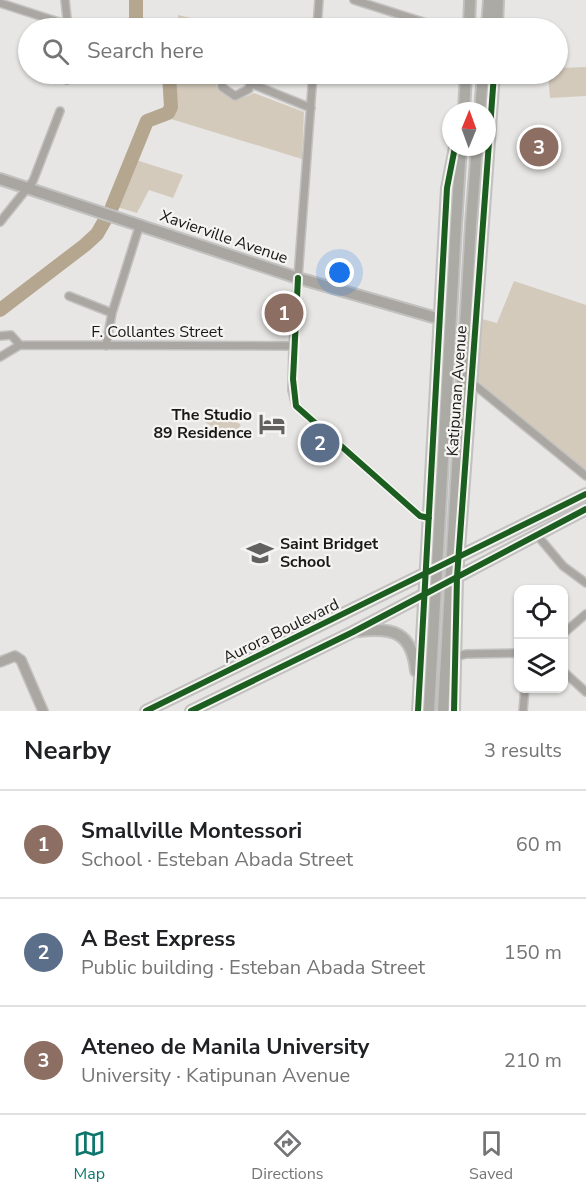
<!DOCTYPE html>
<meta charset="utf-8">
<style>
body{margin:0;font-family:"Nunito Sans",sans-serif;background:#f2f2f2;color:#202124}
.controls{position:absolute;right:18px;bottom:18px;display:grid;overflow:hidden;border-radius:12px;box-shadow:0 2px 4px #0004}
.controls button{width:54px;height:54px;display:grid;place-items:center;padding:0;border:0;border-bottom:2px solid #e0e0e0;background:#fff;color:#202124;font:30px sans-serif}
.compass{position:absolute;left:442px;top:102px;width:54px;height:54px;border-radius:50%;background:#fff;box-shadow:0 2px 4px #0004;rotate:1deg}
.you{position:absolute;left:340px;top:273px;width:21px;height:21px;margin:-15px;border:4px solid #fff;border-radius:50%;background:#1a73e8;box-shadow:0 0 0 9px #1a73e833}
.badge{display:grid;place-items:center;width:39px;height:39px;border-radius:50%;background:#0f766e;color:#fff;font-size:20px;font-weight:700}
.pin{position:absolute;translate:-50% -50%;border:3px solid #fff;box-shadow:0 2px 6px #0006}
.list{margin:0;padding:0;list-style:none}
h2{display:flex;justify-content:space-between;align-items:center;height:78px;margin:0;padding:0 24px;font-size:26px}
h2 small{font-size:20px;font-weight:400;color:#757577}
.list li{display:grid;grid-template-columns:39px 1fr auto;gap:18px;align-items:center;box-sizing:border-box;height:108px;padding:0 24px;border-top:2px solid #e0e0e0}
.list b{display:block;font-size:22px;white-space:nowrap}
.list p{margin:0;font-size:20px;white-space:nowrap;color:#757577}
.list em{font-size:20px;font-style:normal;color:#757577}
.icon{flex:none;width:33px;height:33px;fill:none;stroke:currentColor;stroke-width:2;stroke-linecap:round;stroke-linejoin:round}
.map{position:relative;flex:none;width:586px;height:711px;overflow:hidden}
.search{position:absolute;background:#fff;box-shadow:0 2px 4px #0004;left:18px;right:18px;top:18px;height:66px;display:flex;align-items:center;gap:15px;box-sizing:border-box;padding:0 21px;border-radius:33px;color:#757577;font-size:22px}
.sheet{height:402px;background:#fff}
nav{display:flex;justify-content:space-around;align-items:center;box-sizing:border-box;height:84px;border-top:2px solid #e0e0e0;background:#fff;font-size:16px;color:#757577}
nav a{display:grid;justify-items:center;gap:3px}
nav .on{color:#0f766e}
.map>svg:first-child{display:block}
.green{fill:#d3cabb}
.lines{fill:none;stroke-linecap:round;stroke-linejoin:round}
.river{stroke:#b5a68f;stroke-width:14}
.minor-casing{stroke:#c1c1c0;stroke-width:10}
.tertiary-casing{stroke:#c1c1c0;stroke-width:12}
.secondary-casing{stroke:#c1c1c0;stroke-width:14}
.primary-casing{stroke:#c1c1c0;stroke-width:14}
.minor{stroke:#aaa7a3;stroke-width:7}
.tertiary{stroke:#aaa7a3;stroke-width:9}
.secondary{stroke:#a9a5a1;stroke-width:10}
.primary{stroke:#acaaa4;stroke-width:10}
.primary-bridge-casing{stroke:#c1c1c0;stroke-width:14;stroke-linecap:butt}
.primary-bridge{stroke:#acaaa4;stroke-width:10}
.cycleway-casing{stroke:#f5f4f1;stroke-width:10}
.cycleway{stroke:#1b5e20;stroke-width:6}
.labels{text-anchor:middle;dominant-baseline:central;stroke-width:4.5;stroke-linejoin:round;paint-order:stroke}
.street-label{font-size:16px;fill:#1a1918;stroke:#f5f4f1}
.poi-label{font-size:16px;font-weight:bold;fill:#1a1918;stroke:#f5f4f1;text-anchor:end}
</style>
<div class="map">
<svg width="586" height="711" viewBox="0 0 586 711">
<rect width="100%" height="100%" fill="#e7e6e4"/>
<!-- green -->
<path class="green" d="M 178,15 L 225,26 L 225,28 L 178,28 Z
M 586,67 L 586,96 L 550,98 L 548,74 L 558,74 L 558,68 Z
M 178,74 L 215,74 L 217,88 C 230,100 239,101 254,93 L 304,112 L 302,159 L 171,119 Z
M 133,159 L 183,175 L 173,198 L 149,190 L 137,213 L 114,206 Z
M 514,281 L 586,305 L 586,474 L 476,382 L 482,319 L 497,323 Z
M 215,408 L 241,425 L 231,439 L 205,422 Z"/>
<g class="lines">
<!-- river -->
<path class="river" d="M 136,0 L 136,28
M 112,207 L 147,121 L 168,113 L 171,107 L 169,74
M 0,310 L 85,245 L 97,234 L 105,220"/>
<!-- minor casing -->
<g class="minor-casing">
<path id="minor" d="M 65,0 L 68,28
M 354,0 L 442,28
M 0,3 L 68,25
M 317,28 L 319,0
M 222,74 L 222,87 L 235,96 L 249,89 L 251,74
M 313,74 L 293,346 L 292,390 L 296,406 L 420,516 L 429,518
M 67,80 L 68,74
M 252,84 L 311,108
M 0,222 L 33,181 L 60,111
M 69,296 L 112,313
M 0,336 L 11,335 L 20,345 L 293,346
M 106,346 L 112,313 L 140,224
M 0,357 L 20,345
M 471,382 L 586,476
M 537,535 L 563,566 L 586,583
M 564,633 L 586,614
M 455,657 L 466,654 L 518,653
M 564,672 L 586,692
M 523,711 L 525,688"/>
</g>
<!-- tertiary casing -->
<g class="tertiary-casing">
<path id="tertiary" d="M 0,662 L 15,656 L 21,660 L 43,711"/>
</g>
<!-- secondary casing -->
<g class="secondary-casing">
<path id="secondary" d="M 0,179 L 298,278 L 440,319"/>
</g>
<!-- primary casing -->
<g class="primary-casing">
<path id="primary" d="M 469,28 L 470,0
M 487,28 L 489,0
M 497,28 L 498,0
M 464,111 L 466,74
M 480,111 L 483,74
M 471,224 L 477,147
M 456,225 L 461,147
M 359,631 C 394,627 412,633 416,671
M 146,711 L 586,494
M 191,711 L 353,632 L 586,509
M 418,711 L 447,188 L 455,147
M 454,711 L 457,577 L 494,74"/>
</g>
<!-- minor -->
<use href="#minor" class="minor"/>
<!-- tertiary -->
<use href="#tertiary" class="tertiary"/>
<!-- secondary -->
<use href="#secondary" class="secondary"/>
<!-- primary -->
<use href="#primary" class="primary"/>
<!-- primary-bridge casing -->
<g class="primary-bridge-casing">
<path id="primary-bridge" d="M 429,711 L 456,225
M 443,711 L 471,224"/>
</g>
<!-- primary-bridge -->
<use href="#primary-bridge" class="primary-bridge"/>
<!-- cycleway casing -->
<g class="cycleway-casing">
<path id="cycleway" d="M 298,278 L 293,379 L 296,406 L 420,516 L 429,518
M 146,711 L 586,494
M 191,711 L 353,632 L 586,509
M 418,711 L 447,188 L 455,147
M 454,711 L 457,577 L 494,74"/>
</g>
<!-- cycleway -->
<use href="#cycleway" class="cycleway"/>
</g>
<!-- icons -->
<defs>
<g id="hotel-bare" transform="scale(2.07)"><path d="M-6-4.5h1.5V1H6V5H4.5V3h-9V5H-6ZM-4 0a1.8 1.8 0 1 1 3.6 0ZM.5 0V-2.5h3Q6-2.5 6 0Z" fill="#62615f" stroke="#f5f4f1" stroke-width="2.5" paint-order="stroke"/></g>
<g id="school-bare" transform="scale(2.07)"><path d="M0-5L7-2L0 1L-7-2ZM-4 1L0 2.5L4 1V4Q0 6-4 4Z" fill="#62615f" stroke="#f5f4f1" stroke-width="2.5" paint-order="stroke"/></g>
</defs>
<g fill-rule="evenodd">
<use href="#hotel-bare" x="272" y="424"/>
<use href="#school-bare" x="260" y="553"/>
</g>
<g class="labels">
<!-- street labels -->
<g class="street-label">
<text transform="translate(224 237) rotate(19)">Xavierville Avenue</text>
<text x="157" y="332">F. Collantes Street</text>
<text transform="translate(457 391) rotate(-86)">Katipunan Avenue</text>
<text transform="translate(281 631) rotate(-26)">Aurora Boulevard</text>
</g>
<!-- poi labels -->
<g class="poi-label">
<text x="252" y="415">The Studio<tspan x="252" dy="18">89 Residence</tspan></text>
<text x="280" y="544" text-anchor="start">Saint Bridget<tspan x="280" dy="18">School</tspan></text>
</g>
</g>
</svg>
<div class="controls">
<button><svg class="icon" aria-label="locate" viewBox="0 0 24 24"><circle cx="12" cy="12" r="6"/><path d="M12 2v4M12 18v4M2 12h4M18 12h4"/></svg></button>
<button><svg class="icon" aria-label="layers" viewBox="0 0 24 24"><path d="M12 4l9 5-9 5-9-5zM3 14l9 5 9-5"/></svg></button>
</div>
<svg class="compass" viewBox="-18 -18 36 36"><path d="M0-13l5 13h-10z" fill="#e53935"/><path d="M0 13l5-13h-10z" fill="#757577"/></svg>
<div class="you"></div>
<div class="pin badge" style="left:284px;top:313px;background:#8d6e63">1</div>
<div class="pin badge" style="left:320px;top:443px;background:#5c6f8a">2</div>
<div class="pin badge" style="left:539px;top:147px;background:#8d6e63">3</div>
<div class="search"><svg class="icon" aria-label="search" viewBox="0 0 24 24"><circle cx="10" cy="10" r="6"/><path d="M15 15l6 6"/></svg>Search here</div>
</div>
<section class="sheet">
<h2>Nearby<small>3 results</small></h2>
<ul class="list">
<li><span class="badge" style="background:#8d6e63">1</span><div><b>Smallville Montessori</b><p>School · Esteban Abada Street</p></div><em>60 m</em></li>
<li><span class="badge" style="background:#5c6f8a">2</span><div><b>A Best Express</b><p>Public building · Esteban Abada Street</p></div><em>150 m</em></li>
<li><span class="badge" style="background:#8d6e63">3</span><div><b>Ateneo de Manila University</b><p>University · Katipunan Avenue</p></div><em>210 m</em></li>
</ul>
</section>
<nav>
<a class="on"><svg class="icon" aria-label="map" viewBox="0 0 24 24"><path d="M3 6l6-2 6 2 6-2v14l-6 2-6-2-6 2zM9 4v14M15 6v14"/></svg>Map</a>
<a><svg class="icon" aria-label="directions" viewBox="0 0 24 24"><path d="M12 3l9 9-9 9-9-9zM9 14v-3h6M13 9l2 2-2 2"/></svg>Directions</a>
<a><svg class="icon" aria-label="saved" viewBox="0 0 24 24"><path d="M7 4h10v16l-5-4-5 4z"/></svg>Saved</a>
</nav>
